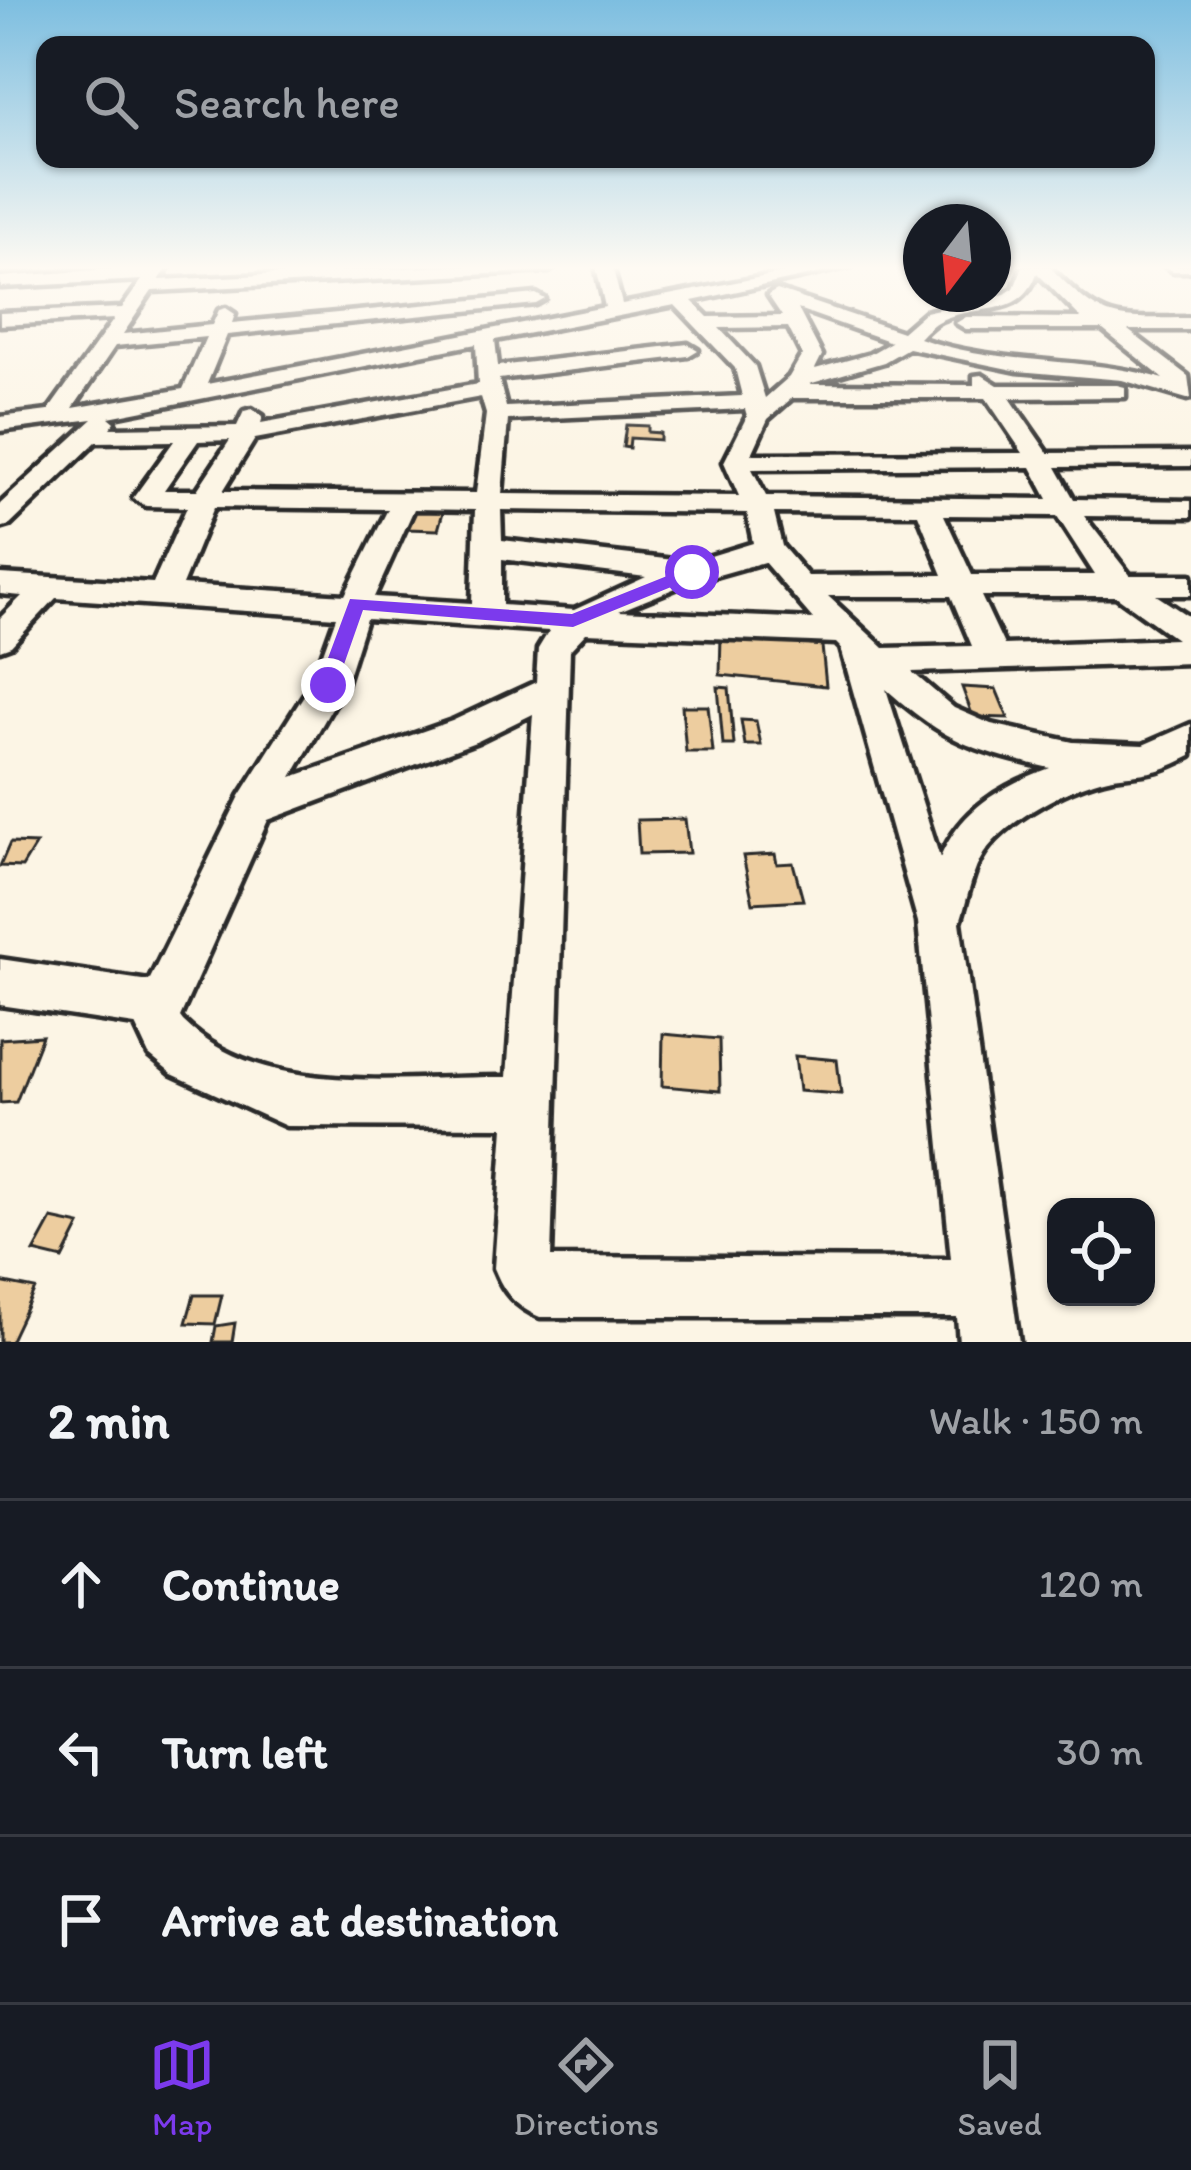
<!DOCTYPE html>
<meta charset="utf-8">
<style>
body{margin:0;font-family:Itim,sans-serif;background:#20242c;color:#f1f3f6}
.controls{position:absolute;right:36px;bottom:36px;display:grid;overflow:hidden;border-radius:24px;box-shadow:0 3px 9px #0004}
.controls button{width:108px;height:108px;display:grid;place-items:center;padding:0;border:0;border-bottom:3px solid #363941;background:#171b24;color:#f1f3f6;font:60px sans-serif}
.compass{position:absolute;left:903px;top:204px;width:108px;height:108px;border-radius:50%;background:#171b24;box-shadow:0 3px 9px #0004;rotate:196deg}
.stop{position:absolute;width:36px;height:36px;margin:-27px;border:9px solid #7c3aed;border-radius:50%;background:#fff}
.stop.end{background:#7c3aed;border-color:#fff;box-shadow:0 3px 12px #0008}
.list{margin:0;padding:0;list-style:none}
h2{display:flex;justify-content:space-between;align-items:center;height:156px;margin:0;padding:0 48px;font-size:51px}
h2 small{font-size:39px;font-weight:400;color:#9ea1a6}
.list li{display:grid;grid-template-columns:78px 1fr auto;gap:36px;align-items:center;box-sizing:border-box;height:168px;padding:0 48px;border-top:3px solid #363941}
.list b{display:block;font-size:45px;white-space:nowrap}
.list em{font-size:39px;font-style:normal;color:#9ea1a6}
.icon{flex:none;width:66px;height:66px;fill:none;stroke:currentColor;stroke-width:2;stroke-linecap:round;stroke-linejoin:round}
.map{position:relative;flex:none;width:1191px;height:1342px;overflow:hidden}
.search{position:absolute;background:#171b24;box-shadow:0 3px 9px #0004;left:36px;right:36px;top:36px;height:132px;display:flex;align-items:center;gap:30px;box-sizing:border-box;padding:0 42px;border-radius:24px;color:#9ea1a6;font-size:45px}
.sheet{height:660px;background:#171b24}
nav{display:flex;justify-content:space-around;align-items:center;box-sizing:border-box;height:168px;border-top:3px solid #363941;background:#171b24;font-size:33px;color:#9ea1a6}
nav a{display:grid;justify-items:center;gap:6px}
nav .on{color:#7c3aed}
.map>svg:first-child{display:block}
.building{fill:#edcd9f;stroke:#2b2b2b;stroke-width:3}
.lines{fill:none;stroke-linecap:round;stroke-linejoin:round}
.minor-casing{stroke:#2b2b2b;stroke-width:9}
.minor{fill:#fcf5e5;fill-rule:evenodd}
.route{fill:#7c3aed}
</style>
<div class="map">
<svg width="1191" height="1342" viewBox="0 0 1191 1342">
<rect width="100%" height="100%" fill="#fcf5e5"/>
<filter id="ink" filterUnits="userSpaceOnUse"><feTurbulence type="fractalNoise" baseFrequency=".00833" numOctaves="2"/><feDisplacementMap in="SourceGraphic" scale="24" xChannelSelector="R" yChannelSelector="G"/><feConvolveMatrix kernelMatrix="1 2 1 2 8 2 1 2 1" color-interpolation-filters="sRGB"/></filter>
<g filter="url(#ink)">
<!-- building -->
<path class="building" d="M 626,425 L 648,426 L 648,432 L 660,433 L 660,440 L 630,438 L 629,448 L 623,447 Z
M 414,504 L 445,505 L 438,530 L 406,529 Z
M 721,635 L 822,646 L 826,686 L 720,675 Z
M 718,687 L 729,688 L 734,745 L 723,745 Z
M 962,687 L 996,689 L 1008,718 L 973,717 Z
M 682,706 L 708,706 L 713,752 L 686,752 Z
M 741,720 L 756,721 L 761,745 L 745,745 Z
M 685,819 L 689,853 L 639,854 L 637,820 Z
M 10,843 L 36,844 L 22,867 L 0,866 Z
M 775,854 L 777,864 L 793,863 L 803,900 L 753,903 L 743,856 Z
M 663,1034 L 719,1039 L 720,1091 L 662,1086 Z
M 42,1036 L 16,1102 L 0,1103 L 0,1039 Z
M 795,1056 L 837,1060 L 841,1094 L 799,1091 Z
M 52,1219 L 80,1225 L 63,1259 L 34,1252 Z
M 0,1282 L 35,1289 L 10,1342 L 0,1342 Z
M 194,1295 L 222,1295 L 215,1324 L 186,1323 Z
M 235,1323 L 232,1342 L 213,1342 L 216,1326 Z"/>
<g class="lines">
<!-- minor casing -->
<g class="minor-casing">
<path id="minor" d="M 152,266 L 168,268 L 159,280 L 451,266 L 557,266 L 549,271 L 152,291 L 123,334 L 212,325 L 219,310 L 226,308 L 235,314 L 232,323 L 536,294 L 545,299 L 536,304 L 227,335 L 207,384 L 605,307 L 596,266 L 612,266 L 622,304 L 819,266 L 852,266 L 692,301 L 708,317 L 782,316 L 768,295 L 777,290 L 902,332 L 925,312 L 1005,294 L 1014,288 L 1023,266 L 1049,266 C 1106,325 1112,318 1191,318 L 1191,330 L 1128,330 L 1188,376 L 1191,398 L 1187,399 L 1122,380 L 1018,371 L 908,348 L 884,362 L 809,384 L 974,385 L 974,376 L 982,375 L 998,385 L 1117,385 L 1125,387 L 1125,397 L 1010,398 L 1048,453 L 1191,452 L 1191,466 L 1056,467 L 1074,499 L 1191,501 L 1191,517 L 1084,516 L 1130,575 L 1191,575 L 1191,595 L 1156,595 L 1191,618 L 1191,663 L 912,672 L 954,708 L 991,724 L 1073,742 L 1143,745 L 1191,724 L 1191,756 C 1159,772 1155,772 1121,776 C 1079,780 1000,821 980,860 C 970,879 967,902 960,922 L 1019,1342 L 959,1342 L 957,1317 L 540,1317 C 515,1306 504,1293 494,1268 L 504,1127 L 286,1126 L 172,1074 L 149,1055 L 135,1025 L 0,1005 L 0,959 L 149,981 L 240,796 L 313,681 L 336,617 L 56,598 L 11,646 L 0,650 L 0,618 L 22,596 L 0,594 L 0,574 L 153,583 L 187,507 L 146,506 L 133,498 L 174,441 L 96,442 L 10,525 L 0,528 L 0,504 L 93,419 L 0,431 L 0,417 L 48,411 L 114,319 L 0,325 L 0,313 L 122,308 L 142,280 L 1,287 L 0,277 ZM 1037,273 L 1081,318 L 966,317 L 956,323 L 966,329 L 1102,329 L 1164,379 C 1084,356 998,366 919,338 C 925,332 933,323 941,320 C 978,303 1021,320 1037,273 ZM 675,305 L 735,368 L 742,396 L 506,407 L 499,379 L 688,356 L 698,350 L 688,344 L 498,366 L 495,340 ZM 798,309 L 891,342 L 870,354 L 815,369 L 822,355 ZM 788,327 L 802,355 L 789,377 L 765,398 L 755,366 L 719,328 ZM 206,337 L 183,389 L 73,408 L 115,346 ZM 476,344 L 478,384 L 261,423 L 263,416 L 252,409 L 244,411 L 237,426 L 110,428 L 115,422 L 109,417 ZM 481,397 L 486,414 L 476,493 L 223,491 L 255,439 ZM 792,398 L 986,398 L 1023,453 L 752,454 L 768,419 ZM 745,409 L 747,416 L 724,462 L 739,496 L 502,494 L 508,420 ZM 230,440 L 197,490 L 164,490 L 198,441 ZM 1031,467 L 1048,499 L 766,496 L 752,469 ZM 214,507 L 388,509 L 345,595 L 182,585 ZM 414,509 L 475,510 L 472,603 L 374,597 ZM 501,510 L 747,513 L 753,543 L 691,562 L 502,540 ZM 774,513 L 918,514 L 943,575 L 808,576 L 782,546 ZM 944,515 L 1057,516 L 1095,575 L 972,575 ZM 502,559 L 646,577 L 574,610 L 502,605 ZM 764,562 L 813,619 L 619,611 L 683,585 ZM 828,596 L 951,596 L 972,646 L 884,648 ZM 981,596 L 1116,596 L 1176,639 L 1004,645 ZM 366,619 L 549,631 L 538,649 L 536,682 L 452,721 L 292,777 L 345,685 ZM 586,633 L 836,643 L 841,648 L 918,922 L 951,1259 L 551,1257 L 570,650 ZM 886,689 C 947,743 972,750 1050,768 C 1001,786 962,808 940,858 ZM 533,714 L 507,1077 C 404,1076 263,1100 183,1021 L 180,1017 L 268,820 L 478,741 Z
M 1165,266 L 1191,266 L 1191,271 L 1173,271 Z"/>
</g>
<!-- minor -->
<use href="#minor" class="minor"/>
</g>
</g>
<!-- sky -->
<linearGradient id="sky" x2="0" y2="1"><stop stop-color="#7dbee0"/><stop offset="0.59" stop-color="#fefaf3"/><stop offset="1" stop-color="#fefaf3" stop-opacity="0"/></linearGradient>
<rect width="1191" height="454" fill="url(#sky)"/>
<!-- route -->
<path class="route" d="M 692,566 L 698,568 L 698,576 L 573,627 L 363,610 L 335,690 L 321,690 L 318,685 L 350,599 L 572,614 Z"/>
</svg>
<div class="controls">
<button><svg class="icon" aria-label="locate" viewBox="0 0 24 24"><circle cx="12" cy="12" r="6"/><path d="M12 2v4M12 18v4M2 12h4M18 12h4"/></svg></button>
</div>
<svg class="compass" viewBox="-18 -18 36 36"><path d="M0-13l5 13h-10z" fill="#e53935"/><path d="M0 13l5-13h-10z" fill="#9ea1a6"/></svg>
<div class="stop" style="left:692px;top:572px"></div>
<div class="stop end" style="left:328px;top:685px"></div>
<div class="search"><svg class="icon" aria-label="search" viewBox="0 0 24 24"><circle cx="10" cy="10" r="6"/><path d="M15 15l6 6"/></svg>Search here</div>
</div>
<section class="sheet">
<h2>2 min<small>Walk · 150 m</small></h2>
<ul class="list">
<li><svg class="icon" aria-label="ahead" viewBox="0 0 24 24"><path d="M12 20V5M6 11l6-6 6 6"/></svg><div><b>Continue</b></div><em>120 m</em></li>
<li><svg class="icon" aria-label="left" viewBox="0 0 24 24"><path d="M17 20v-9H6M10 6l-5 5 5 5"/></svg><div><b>Turn left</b></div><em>30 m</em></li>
<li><svg class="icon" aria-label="arrive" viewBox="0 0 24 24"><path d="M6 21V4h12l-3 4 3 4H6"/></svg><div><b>Arrive at destination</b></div></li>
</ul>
</section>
<nav>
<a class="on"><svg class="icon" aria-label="map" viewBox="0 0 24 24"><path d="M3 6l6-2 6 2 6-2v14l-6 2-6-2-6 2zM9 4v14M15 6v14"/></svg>Map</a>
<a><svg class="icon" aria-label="directions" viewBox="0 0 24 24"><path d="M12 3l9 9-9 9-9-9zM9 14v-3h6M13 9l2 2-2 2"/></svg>Directions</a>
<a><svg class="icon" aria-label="saved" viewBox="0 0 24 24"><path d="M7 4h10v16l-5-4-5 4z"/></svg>Saved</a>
</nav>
